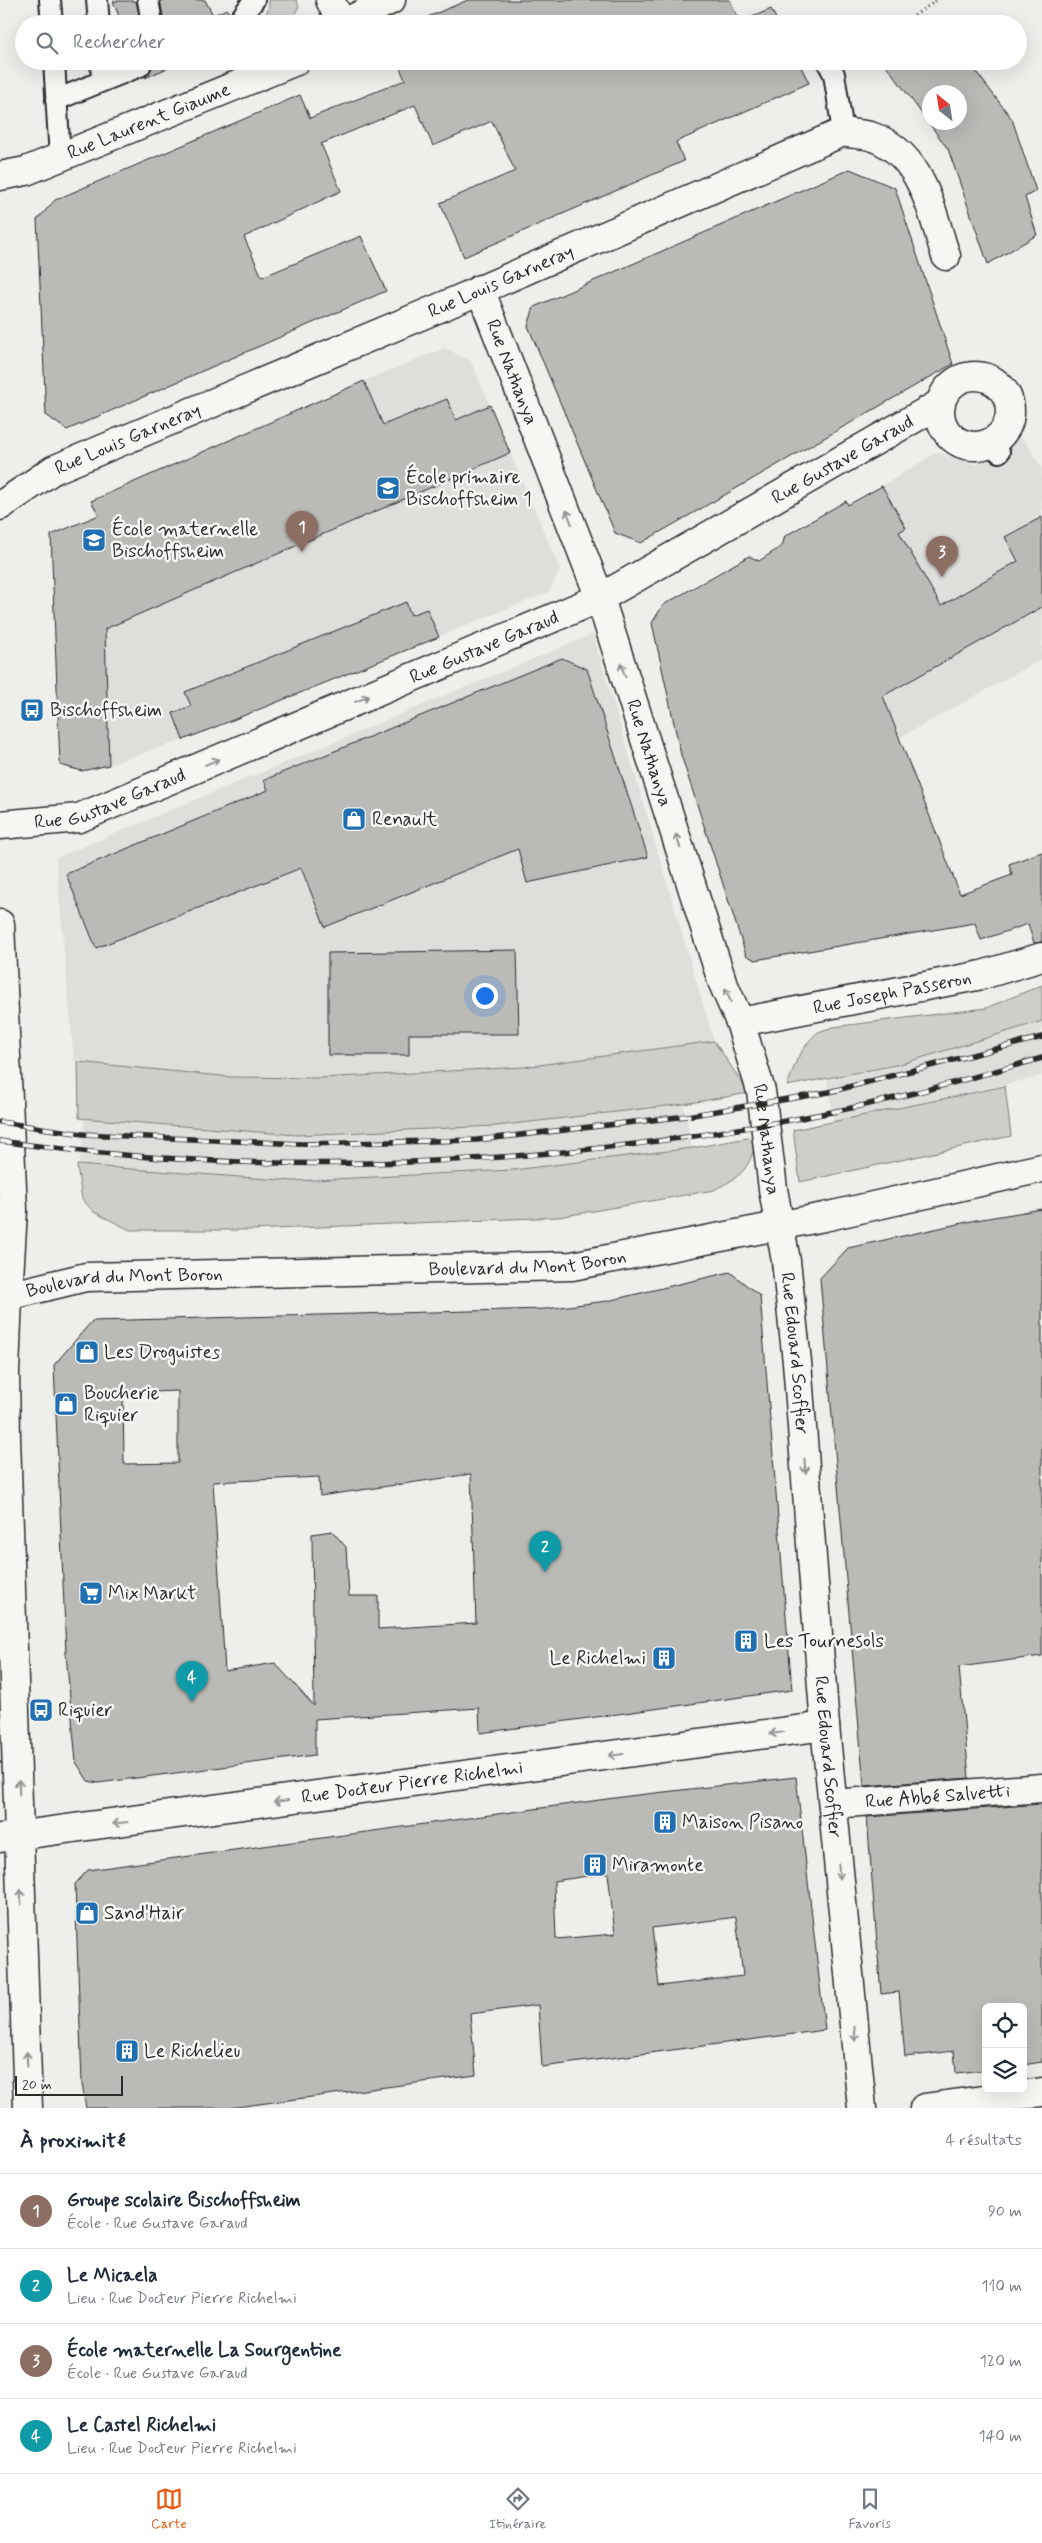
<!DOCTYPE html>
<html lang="fr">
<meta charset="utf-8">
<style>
body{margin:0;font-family:Mynerve,sans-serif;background:#f6f6f7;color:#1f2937}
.controls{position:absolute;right:15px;bottom:15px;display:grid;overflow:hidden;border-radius:8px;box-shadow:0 5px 20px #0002}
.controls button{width:45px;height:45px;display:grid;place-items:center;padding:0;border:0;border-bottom:1px solid #e0e1e3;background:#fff;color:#1f2937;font:25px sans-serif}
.compass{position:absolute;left:922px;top:85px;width:45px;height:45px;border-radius:50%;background:#fff;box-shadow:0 5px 20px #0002;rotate:330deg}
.scale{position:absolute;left:15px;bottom:12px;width:108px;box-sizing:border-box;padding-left:5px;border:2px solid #2b2b2b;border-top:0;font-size:14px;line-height:18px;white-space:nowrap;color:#2b2b2b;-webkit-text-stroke:4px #f6f6f2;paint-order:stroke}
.you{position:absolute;left:484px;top:995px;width:18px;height:18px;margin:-12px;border:4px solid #fff;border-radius:50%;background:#1a73e8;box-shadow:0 0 0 8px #1a73e833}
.badge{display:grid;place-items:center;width:32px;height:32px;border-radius:50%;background:#ea580c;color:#fff;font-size:16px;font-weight:700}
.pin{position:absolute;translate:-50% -41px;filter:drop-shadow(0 1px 2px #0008)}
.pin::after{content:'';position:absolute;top:26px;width:18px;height:15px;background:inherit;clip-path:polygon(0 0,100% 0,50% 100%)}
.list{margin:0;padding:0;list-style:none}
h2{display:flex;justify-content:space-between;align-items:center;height:65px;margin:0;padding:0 20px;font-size:21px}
h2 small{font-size:16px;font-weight:400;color:#747a83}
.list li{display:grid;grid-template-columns:32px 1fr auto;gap:15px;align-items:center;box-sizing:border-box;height:75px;padding:0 20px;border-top:1px solid #e0e1e3}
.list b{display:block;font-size:19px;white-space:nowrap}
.list p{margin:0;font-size:16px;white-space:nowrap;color:#747a83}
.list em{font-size:16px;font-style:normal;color:#747a83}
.icon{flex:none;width:28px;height:28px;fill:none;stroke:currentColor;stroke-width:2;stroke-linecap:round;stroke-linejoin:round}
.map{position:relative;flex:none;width:1042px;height:2108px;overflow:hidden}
.search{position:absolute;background:#fff;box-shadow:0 5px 20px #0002;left:15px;right:15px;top:15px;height:55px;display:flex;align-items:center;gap:12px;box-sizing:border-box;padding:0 18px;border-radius:28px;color:#747a83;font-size:19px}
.sheet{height:365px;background:#fff}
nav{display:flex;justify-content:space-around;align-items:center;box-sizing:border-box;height:70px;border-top:1px solid #e0e1e3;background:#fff;font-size:14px;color:#747a83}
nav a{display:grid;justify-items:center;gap:2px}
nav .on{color:#ea580c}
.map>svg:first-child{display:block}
.built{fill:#dededb}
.green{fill:#cececa;stroke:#7c7c7a}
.building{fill:#babab7;stroke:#2b2b2b;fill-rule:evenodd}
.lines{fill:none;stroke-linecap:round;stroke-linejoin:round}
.service-casing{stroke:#2b2b2b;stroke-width:24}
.minor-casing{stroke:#2b2b2b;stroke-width:31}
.tertiary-casing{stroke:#2b2b2b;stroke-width:31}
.secondary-casing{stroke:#2b2b2b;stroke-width:31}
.primary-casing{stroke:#2b2b2b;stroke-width:31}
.path{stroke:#2b2b2b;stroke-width:3;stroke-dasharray:1 4;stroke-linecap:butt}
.service{stroke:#f6f6f2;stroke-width:20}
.minor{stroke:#f6f6f2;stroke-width:28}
.tertiary{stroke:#f6f6f2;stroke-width:28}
.secondary{stroke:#f6f6f2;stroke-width:28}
.primary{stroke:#f6f6f2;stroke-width:28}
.rail-casing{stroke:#2b2b2b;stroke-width:5.5}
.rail{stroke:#f6f6f2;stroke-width:4;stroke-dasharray:11;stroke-linecap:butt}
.oneway{stroke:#90908e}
.labels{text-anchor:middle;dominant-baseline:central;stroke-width:5;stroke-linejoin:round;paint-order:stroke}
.street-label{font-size:19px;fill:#2b2b2b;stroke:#f6f6f2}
.poi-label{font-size:19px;fill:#2b2b2b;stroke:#f6f6f2;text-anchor:start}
</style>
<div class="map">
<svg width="1042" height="2108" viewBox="0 0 1042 2108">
<rect width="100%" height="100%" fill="#eeeeea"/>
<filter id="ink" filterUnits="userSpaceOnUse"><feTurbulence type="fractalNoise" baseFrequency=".02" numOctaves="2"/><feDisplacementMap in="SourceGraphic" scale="10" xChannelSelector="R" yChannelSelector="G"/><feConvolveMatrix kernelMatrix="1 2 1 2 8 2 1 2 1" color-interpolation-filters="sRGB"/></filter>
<g filter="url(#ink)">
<!-- built -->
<path class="built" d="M 445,348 L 471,361 L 560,569 L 549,592 L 183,740 L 96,769 L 73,770 L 60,765 L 51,535 L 98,515 L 91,501 L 364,381 Z
M 1022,437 L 1042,468 L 1042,659 L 899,738 L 852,619 L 836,567 L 906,528 L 882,486 L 937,452 L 976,465 Z
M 593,634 L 714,1041 L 524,1067 L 320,1078 L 231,1077 L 74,1062 L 56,858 Z
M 1042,1021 L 1042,1076 L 834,1123 L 827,1080 L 901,1064 Z
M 684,1104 L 692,1148 L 513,1170 L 294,1181 L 79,1165 L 85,1119 L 297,1135 L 496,1126 Z"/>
<!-- green -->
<path class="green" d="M 269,0 L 296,0 L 299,6 L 290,24 L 260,24 L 269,8 Z
M 1042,985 L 1042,1021 L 901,1064 L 787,1086 L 797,1059 L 809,1041 L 818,1032 L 833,1027 L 986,1008 Z
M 714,1041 L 749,1093 L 684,1104 L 496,1126 L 297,1135 L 79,1118 L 78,1062 L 231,1077 L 320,1078 L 524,1067 Z
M 1005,1086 L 1011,1136 L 800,1182 L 793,1130 Z
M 758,1136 C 748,1170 745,1174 714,1190 L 559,1217 L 249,1230 L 130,1230 L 94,1212 L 82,1199 L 77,1165 L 294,1181 L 513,1170 L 692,1148 Z"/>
<!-- building -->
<path class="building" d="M 160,0 L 205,0 L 213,15 L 227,9 L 229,14 L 225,24 L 161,24 L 163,15 Z
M 468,0 L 730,0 L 740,22 L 771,9 L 779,24 L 411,24 Z
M 113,1 L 136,1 L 139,15 L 135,24 L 122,24 Z
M 151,61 L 183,61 L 145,78 L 152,68 Z
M 397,61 L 798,61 L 809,83 L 676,142 L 684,161 L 464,257 L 440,203 L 515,171 L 492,121 L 433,146 L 415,105 L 321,144 L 341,191 L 244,237 L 262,277 L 361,236 L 386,291 L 67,430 L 46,415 L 37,220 L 55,200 L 300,95 L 310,118 L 405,80 Z
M 883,61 L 968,61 L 1012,119 L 1036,191 L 1025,197 L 1037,235 L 988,264 L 948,149 ZM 930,92 L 960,92 L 960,122 L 930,122 Z
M 850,169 L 895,188 L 953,364 L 641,543 L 615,533 L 528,326 L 534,307 Z
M 364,381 L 383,425 L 447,399 L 456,420 L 490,405 L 510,453 L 105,629 L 109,765 L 82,771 L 60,765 L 51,535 L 99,515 L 91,501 Z
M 882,486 L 906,528 L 899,532 L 941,606 L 1018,561 L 1005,537 L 1042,517 L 1042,607 L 883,696 L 960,894 L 1012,875 L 1009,864 L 1042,852 L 1042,942 L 1034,943 L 1028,924 L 981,940 L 975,923 L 755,960 L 746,955 L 681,755 L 652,623 L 663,605 L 749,556 L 759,561 L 782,546 L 785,536 L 846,501 L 848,505 Z
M 406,602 L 411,615 L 427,609 L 439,637 L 183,740 L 173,713 L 191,706 L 185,692 Z
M 562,658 L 587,669 L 648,857 L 527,883 L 518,849 L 325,927 L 301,868 L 96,948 L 66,874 L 268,790 L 264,780 Z
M 517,950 L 519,1034 L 409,1034 L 409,1055 L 328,1055 L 328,953 Z
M 1042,1209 L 1042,1656 L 959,1667 L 969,1778 L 864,1786 L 820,1278 L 848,1248 L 976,1220 Z
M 730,1272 L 760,1296 L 792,1690 L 480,1733 L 479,1708 L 315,1719 L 315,1755 L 98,1783 L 88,1781 L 76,1762 L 66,1654 L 54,1365 L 92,1321 L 545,1309 L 607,1301 ZM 178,1391 L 178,1463 L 124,1464 L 123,1393 ZM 471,1474 L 476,1623 L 378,1629 L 378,1596 L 349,1596 L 346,1547 L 332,1531 L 312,1534 L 314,1706 L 275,1663 L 225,1671 L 213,1482 L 319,1477 L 320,1496 Z
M 796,1777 L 825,2030 L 542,2067 L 538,2005 L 470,2014 L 476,2075 L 229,2108 L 86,2108 L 82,2084 L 75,1884 L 88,1870 L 629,1796 ZM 608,1873 L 615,1934 L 556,1939 L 554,1881 ZM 736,1917 L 743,1976 L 659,1986 L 652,1928 Z
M 1042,1804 L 1042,2062 L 1023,2065 L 1023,2007 L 986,2007 L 986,2070 L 956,2073 L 954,2051 L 905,2057 L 899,1992 L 881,1994 L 867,1817 Z"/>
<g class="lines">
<!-- service casing -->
<g class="service-casing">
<path id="service" d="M 50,0 L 52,24
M 97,0 L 99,24
M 147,24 L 151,17 L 148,0
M 237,24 L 254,0
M 54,61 L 60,158
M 101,61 L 102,81
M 827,61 L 834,74 L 843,132
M 56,100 L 140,66
M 992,441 L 999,452"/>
</g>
<!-- minor casing -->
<g class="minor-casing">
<g id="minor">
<path d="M 330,0 L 342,24"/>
<path d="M 342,24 L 391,0"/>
<path id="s1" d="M 0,176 L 26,171 L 296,61"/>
<path id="s2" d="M 480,289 L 600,598 L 722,981 L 740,1022 L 761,1091 L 773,1189 L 786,1261 L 797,1362 L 825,1726 L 862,2108"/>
<circle cx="975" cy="411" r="35"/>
<path id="s3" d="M 0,506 L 53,470 L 439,308 L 843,132 C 852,134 862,134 870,136 C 922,152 931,211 946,256"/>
<path id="s4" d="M 0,825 L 79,818 L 600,598 L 941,403"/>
<path id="s5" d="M 740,1022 L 982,975 L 1042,957"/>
<path id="s6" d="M 833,1804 L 1042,1788"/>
<path id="s7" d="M 0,1838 L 825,1726"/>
<path d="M 924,2108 L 1042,2092"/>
</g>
</g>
<!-- tertiary casing -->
<g class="tertiary-casing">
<g id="tertiary">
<path id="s8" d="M 8,1296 L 86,1277 L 572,1266 L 824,1217 L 1042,1168"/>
</g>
</g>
<!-- secondary casing -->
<g class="secondary-casing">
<path id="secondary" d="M 0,924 L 13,1210 L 8,1296"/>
</g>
<!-- primary casing -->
<g class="primary-casing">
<path id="primary" d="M 8,1296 L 5,1372 L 6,1438 L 28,2108"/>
</g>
<!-- path -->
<path class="path" d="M 902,24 L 937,0"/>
<!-- service -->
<use href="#service" class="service"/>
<!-- minor -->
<use href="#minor" class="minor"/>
<!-- tertiary -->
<use href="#tertiary" class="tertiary"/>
<!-- secondary -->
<use href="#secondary" class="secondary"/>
<!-- primary -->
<use href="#primary" class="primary"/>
<!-- rail casing -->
<g class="rail-casing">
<path id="rail" d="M 0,1122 L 83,1134 L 302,1144 L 477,1140 L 687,1116 L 829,1092 L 1042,1037
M 0,1141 C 276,1180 559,1167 832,1112 C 903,1098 973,1077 1042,1058"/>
</g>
<!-- rail -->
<use href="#rail" class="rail"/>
</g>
<!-- one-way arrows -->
<defs><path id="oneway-shaft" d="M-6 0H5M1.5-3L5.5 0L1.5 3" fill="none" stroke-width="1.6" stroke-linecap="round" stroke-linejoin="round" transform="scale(1.25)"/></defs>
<g class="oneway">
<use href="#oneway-shaft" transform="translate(569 517) rotate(-111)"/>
<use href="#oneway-shaft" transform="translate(623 670) rotate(-108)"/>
<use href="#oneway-shaft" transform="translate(362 699) rotate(-23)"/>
<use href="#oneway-shaft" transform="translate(212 762) rotate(-23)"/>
<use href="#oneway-shaft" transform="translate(678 841) rotate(-108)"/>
<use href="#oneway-shaft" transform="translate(728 995) rotate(-113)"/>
<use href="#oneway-shaft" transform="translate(805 1466) rotate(86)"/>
<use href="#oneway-shaft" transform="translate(777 1733) rotate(172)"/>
<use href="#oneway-shaft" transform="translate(616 1755) rotate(172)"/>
<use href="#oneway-shaft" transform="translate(19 1787) rotate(-92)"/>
<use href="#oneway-shaft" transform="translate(281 1801) rotate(172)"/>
<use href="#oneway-shaft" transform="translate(120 1823) rotate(172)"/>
<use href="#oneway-shaft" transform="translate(839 1872) rotate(85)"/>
<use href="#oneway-shaft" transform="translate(21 1897) rotate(-92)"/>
<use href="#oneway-shaft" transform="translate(855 2034) rotate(85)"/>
<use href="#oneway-shaft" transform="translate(27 2059) rotate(-92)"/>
</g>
</g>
<!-- icons -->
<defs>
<g id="school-square" transform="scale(1.25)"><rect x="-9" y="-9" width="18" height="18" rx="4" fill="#1f6fb2" stroke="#f6f6f2"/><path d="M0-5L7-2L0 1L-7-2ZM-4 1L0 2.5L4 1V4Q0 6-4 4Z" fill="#fff"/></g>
<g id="bus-square" transform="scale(1.25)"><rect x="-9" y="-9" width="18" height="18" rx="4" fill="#1f6fb2" stroke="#f6f6f2"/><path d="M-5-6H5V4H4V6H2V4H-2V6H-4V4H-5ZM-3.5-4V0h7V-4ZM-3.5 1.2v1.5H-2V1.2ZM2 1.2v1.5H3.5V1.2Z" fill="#fff"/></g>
<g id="shop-square" transform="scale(1.25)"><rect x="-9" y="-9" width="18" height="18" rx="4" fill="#1f6fb2" stroke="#f6f6f2"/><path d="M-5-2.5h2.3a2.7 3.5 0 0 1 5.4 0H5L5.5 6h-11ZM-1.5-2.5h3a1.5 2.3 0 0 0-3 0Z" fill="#fff"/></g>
<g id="supermarket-square" transform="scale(1.25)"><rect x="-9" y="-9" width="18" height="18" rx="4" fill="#1f6fb2" stroke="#f6f6f2"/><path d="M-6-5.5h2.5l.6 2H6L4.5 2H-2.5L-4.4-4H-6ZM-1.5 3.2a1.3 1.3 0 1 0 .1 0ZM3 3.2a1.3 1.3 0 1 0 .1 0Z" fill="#fff"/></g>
<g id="building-square" transform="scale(1.25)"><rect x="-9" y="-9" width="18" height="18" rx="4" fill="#1f6fb2" stroke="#f6f6f2"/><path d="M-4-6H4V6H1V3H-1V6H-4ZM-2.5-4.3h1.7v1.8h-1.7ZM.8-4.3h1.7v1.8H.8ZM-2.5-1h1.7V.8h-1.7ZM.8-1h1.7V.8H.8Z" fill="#fff"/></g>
</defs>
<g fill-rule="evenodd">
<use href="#school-square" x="388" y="488"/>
<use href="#school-square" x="94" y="540"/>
<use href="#bus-square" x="32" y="710"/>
<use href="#shop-square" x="354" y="819"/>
<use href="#shop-square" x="87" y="1352"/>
<use href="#shop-square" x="66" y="1404"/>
<use href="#supermarket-square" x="91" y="1593"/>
<use href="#building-square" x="746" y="1641"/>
<use href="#building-square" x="664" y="1658"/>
<use href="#bus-square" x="41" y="1710"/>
<use href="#building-square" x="665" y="1822"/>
<use href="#building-square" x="595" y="1865"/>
<use href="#shop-square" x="87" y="1913"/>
<use href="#building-square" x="127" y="2051"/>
</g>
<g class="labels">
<!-- street labels -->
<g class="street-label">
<text stroke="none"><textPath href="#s1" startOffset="159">Rue Laurent Giaume</textPath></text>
<text stroke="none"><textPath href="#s3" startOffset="550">Rue Louis Garneray</textPath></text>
<text stroke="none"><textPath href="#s2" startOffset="89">Rue Nathanya</textPath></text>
<text stroke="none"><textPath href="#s3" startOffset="145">Rue Louis Garneray</textPath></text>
<text stroke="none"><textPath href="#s4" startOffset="924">Rue Gustave Garaud</textPath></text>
<text stroke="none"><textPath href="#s4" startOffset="519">Rue Gustave Garaud</textPath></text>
<text stroke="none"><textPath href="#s2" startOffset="494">Rue Nathanya</textPath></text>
<text stroke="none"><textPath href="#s4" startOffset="114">Rue Gustave Garaud</textPath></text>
<text stroke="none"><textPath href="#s5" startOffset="155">Rue Joseph Passeron</textPath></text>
<text stroke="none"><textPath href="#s2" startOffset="899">Rue Nathanya</textPath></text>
<text stroke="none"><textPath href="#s8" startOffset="522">Boulevard du Mont Boron</textPath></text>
<text stroke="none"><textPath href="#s8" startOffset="118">Boulevard du Mont Boron</textPath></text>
<text stroke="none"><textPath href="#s2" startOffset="1115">Rue Edouard Scoffier</textPath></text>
<text stroke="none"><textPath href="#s2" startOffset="1520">Rue Edouard Scoffier</textPath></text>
<text stroke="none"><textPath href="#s7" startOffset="416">Rue Docteur Pierre Richelmi</textPath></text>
<text stroke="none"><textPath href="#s6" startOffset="105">Rue Abbé Salvetti</textPath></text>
</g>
<!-- poi labels -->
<g class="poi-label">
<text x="406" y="477">École primaire<tspan x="406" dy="22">Bischoffsheim 1</tspan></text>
<text x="112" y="529">École maternelle<tspan x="112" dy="22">Bischoffsheim</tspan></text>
<text x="50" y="710">Bischoffsheim</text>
<text x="372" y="819">Renault</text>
<text x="104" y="1352">Les Droguistes</text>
<text x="84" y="1393">Boucherie<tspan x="84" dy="22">Riquier</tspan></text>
<text x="108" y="1593">Mix Markt</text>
<text x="764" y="1641">Les Tournesols</text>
<text x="646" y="1658" text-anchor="end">Le Richelmi</text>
<text x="58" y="1710">Riquier</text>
<text x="682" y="1822">Maison Pisano</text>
<text x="612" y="1865">Miramonte</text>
<text x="104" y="1913">Sand'Hair</text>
<text x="144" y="2051">Le Richelieu</text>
</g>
</g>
</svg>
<div class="controls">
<button><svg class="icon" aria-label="locate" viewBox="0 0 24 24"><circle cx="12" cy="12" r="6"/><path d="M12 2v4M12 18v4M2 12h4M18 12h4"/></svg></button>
<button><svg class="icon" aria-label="layers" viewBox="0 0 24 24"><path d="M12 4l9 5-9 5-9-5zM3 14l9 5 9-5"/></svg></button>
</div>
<svg class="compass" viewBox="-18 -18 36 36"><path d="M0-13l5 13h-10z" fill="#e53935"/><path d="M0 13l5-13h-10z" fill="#747a83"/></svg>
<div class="scale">20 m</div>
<div class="you"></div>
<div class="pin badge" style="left:302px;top:552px;background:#8d6e63">1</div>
<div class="pin badge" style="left:545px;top:1572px;background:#0f9aa8">2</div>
<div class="pin badge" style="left:942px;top:577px;background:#8d6e63">3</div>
<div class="pin badge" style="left:192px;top:1702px;background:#0f9aa8">4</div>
<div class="search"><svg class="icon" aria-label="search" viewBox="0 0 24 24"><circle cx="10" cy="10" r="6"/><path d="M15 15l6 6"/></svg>Rechercher</div>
</div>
<section class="sheet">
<h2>À proximité<small>4 résultats</small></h2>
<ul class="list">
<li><span class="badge" style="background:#8d6e63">1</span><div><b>Groupe scolaire Bischoffsheim</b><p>École · Rue Gustave Garaud</p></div><em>90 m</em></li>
<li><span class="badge" style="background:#0f9aa8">2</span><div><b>Le Micaela</b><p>Lieu · Rue Docteur Pierre Richelmi</p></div><em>110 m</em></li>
<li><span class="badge" style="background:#8d6e63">3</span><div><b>École maternelle La Sourgentine</b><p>École · Rue Gustave Garaud</p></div><em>120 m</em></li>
<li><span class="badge" style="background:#0f9aa8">4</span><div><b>Le Castel Richelmi</b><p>Lieu · Rue Docteur Pierre Richelmi</p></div><em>140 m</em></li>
</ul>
</section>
<nav>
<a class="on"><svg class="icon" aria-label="map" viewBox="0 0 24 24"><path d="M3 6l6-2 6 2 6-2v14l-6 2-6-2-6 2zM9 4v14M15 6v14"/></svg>Carte</a>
<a><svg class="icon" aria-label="directions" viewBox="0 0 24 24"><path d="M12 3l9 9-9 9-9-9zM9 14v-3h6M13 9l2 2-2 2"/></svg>Itinéraire</a>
<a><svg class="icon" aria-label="saved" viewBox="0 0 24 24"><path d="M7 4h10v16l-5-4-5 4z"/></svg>Favoris</a>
</nav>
